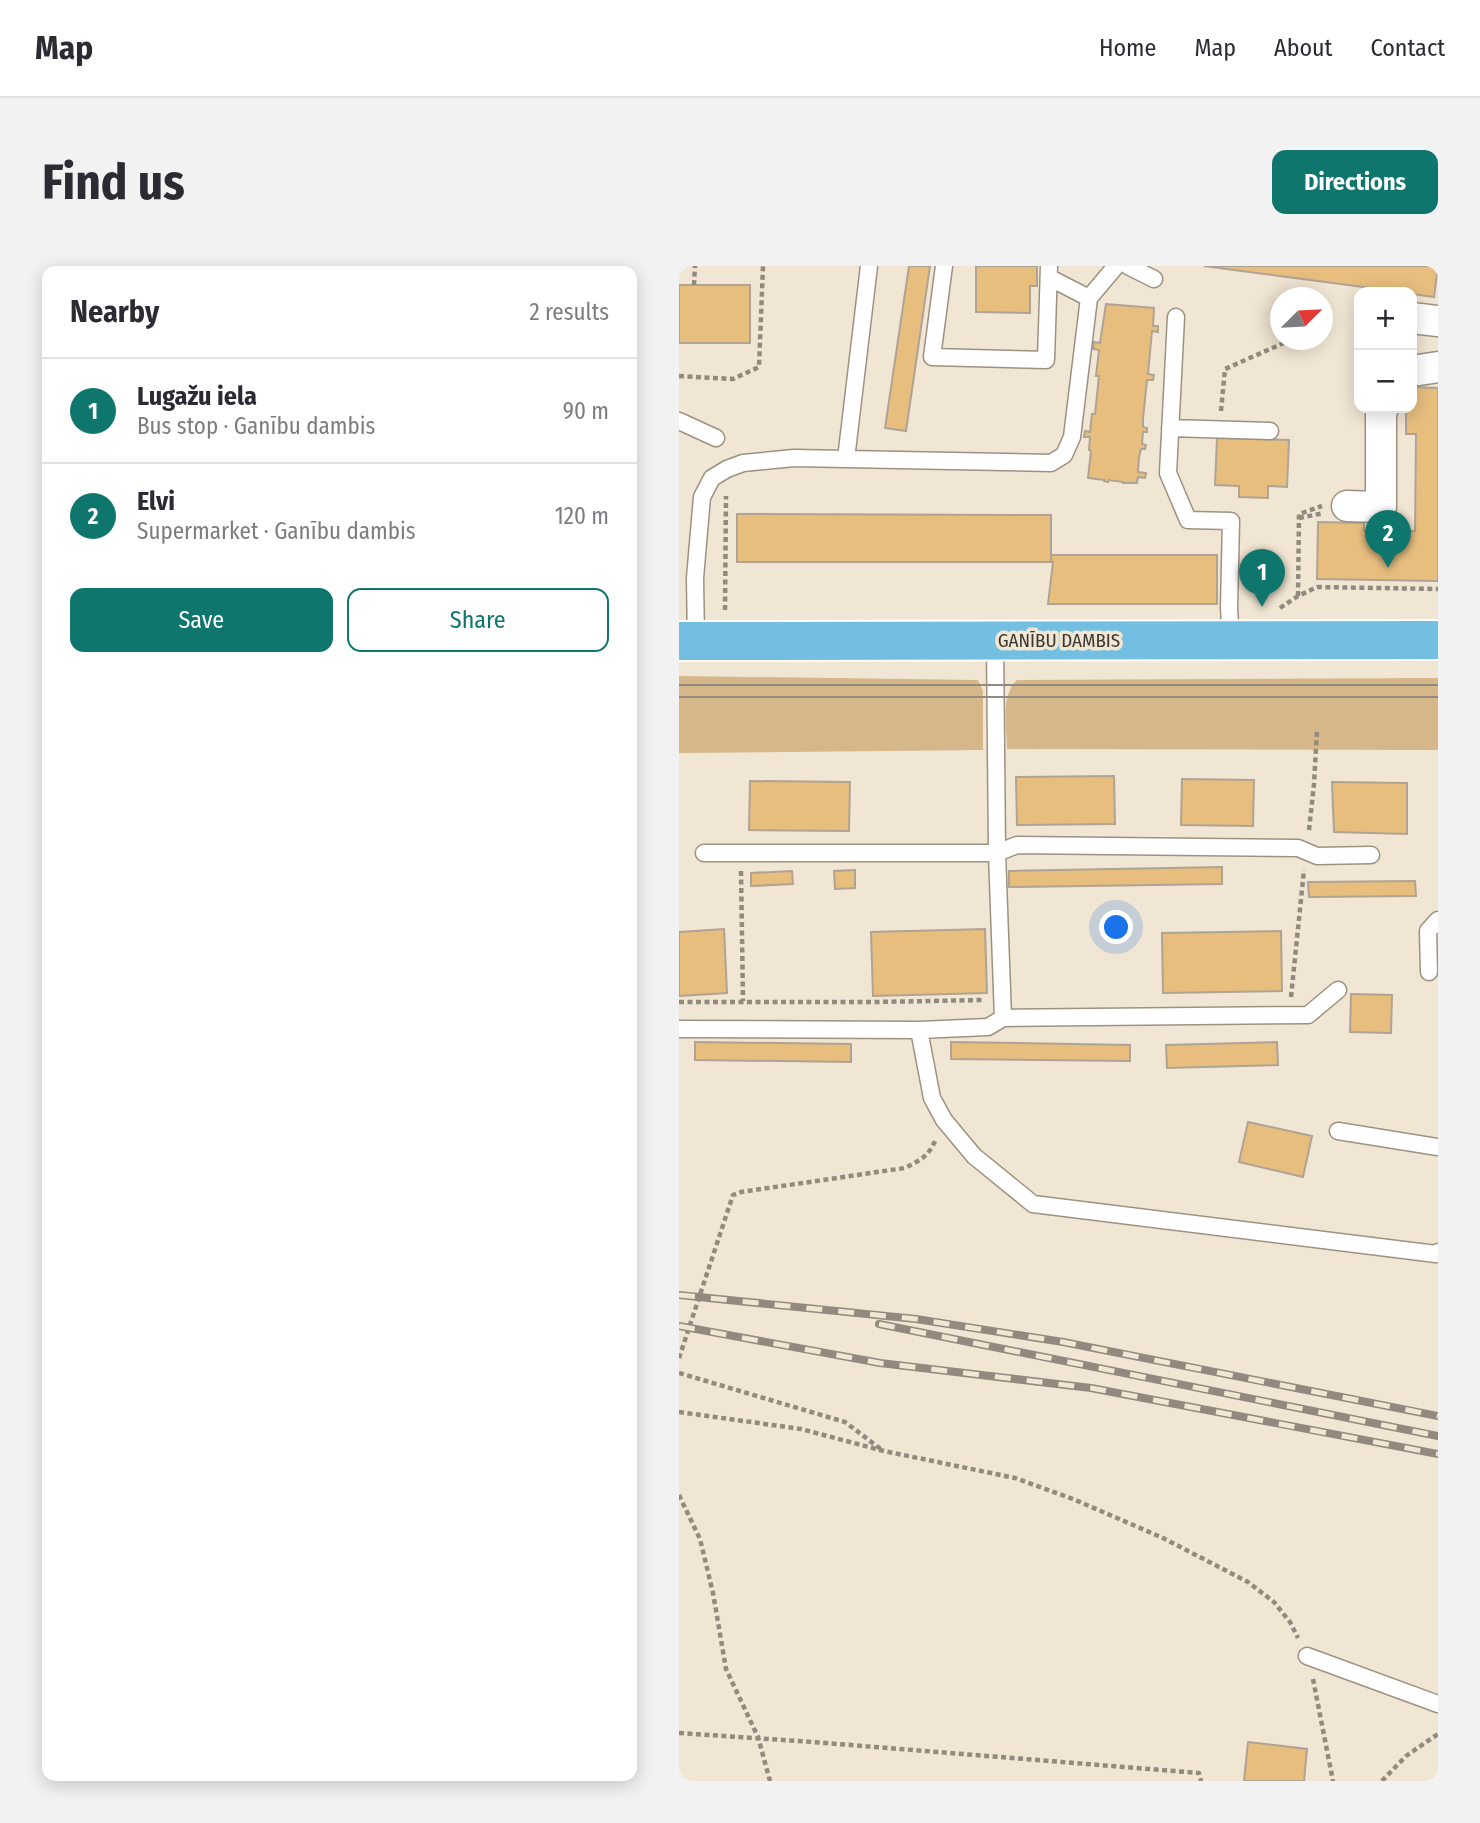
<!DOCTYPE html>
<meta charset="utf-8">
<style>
body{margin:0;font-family:"Fira Sans Condensed",sans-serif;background:#f2f2f3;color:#2b2b33}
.controls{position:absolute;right:21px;top:21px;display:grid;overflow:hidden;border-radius:14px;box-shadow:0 4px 18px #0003}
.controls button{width:63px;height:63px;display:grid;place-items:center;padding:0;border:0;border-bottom:2px solid #e1e1e2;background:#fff;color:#2b2b33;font:35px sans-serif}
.compass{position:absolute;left:591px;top:21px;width:63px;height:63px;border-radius:50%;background:#fff;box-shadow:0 4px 18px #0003;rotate:66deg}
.you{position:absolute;left:438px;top:662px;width:24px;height:24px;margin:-18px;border:5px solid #fff;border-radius:50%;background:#1a73e8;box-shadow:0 0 0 10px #1a73e833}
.badge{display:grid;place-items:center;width:46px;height:46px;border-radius:50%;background:#0f766e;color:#fff;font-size:23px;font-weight:700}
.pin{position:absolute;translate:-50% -58px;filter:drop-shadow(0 2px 4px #0008)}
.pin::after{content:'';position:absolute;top:37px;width:24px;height:21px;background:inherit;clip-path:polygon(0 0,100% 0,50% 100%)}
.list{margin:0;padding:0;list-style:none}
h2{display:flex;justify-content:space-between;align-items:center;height:91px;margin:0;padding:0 28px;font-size:30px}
h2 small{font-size:23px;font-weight:400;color:#7c7c81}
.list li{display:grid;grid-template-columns:46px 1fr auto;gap:21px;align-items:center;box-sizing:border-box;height:105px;padding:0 28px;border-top:2px solid #e1e1e2}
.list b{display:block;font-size:26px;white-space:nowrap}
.list p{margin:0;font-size:23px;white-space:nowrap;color:#7c7c81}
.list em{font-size:23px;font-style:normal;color:#7c7c81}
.actions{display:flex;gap:14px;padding:21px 28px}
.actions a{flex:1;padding:16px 0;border:2px solid #0f766e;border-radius:14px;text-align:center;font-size:24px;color:#0f766e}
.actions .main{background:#0f766e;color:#fff}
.map{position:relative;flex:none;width:759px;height:1515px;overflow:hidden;border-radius:14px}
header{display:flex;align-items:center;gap:42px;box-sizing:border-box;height:98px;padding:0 35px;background:#fff;border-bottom:2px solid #e1e1e2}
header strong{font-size:33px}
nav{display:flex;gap:38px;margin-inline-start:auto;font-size:24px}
.intro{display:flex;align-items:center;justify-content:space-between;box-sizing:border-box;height:168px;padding:0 42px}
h1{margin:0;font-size:49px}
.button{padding:18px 32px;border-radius:14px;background:#0f766e;color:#fff;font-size:24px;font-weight:700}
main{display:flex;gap:42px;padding:0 42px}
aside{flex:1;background:#fff;border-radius:14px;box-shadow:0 4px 18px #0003}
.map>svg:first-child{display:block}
.green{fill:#d5b789}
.building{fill:#e8be7f;stroke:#afa494;stroke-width:2}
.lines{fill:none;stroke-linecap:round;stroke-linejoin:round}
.lane-casing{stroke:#9d9282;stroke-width:19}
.street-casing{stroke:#9d9282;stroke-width:33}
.primary-casing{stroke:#fff;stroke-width:42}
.path{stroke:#928a7e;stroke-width:4.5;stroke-dasharray:5 3.5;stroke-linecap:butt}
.lane{stroke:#fff;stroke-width:16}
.street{stroke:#fff;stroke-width:30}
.primary{stroke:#72bfe2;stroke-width:38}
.tram{stroke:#928a7e;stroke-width:2}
.rail-casing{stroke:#928a7e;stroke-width:8}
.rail{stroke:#f1e5d3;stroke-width:5;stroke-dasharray:16;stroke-linecap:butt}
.labels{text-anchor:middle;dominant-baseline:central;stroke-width:7;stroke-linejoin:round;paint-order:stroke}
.street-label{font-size:19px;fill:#3b3730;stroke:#f1e5d3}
</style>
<header>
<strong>Map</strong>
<nav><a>Home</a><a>Map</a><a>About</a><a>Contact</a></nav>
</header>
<div class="intro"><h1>Find us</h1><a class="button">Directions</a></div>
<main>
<aside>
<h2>Nearby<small>2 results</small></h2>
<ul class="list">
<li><span class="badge">1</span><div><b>Lugažu iela</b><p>Bus stop · Ganību dambis</p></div><em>90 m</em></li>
<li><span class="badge">2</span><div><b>Elvi</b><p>Supermarket · Ganību dambis</p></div><em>120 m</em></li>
</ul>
<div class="actions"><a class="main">Save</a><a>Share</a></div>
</aside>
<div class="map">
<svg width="759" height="1515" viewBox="0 0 759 1515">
<rect width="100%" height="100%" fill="#f1e5d3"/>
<!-- green -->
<path class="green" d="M 0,410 L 299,414 L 304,425 L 304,484 L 0,487 Z
M 759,412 L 759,484 L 328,483 C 328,462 321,429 338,414 Z"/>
<!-- building -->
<path class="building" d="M 230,0 L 251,0 L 227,165 L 206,162 Z
M 297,0 L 358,0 L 358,20 L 351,20 L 351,47 L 297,46 Z
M 525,0 L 759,0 L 755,31 L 733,28 L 733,26 L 722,26 Z
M 0,19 L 71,19 L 71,77 L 0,77 Z
M 427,38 L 475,42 L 474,60 L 479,60 L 479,66 L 473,65 L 469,108 L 475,109 L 474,114 L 468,114 L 464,153 L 464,161 L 468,162 L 468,166 L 464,166 L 463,178 L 467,179 L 466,183 L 462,183 L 460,191 L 459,206 L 467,207 L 466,212 L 459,211 L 458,217 L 444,217 L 444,216 L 430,214 L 429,216 L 425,215 L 425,214 L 409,212 L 412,185 L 410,184 L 411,171 L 405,171 L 406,165 L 411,166 L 413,148 L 416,148 L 420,110 L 417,110 L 420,84 L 414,83 L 415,76 L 421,77 Z
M 733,121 L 759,122 L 759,315 L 638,313 L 639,256 L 685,257 L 685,265 L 736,265 L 737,168 L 727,168 L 727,142 L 733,142 Z
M 538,172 L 610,174 L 608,221 L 589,220 L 589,232 L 560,231 L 560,220 L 536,219 Z
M 58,248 L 372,249 L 372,296 L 58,296 Z
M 372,289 L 538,289 L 538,338 L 369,338 L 374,296 L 372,296 Z
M 435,510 L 436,558 L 338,559 L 337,511 Z
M 503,513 L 575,514 L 574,560 L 502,559 Z
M 71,515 L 171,516 L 170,565 L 70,564 Z
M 653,516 L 728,517 L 728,568 L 655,566 Z
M 543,601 L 543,618 L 330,621 L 330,605 Z
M 176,604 L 176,622 L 156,623 L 155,605 Z
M 113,605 L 114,618 L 72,620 L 72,607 Z
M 736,615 L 737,630 L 630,631 L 629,616 Z
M 45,663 L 48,727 L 0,730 L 0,666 Z
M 306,663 L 308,727 L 194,730 L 192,666 Z
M 602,665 L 603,725 L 484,727 L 483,667 Z
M 672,728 L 713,729 L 712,767 L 671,766 Z
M 16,776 L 172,778 L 172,796 L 16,794 Z
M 272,776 L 451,779 L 451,795 L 272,793 Z
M 598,776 L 599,799 L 488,802 L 487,779 Z
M 569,856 L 633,870 L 624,911 L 560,896 Z
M 569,1476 L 628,1483 L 625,1515 L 565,1515 Z"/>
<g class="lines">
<!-- lane casing -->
<g class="lane-casing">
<path id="lane" d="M 265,0 L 253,91 L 367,94 L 370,0
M 449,0 L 475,13
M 371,12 L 410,32
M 497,51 L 489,207 L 509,254 L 552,255 L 550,342 L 552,373
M 0,155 L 37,172
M 491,162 L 591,165
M 167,193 L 190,0
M 17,375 L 16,312 L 23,231 L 33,212 L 48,203 L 64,197 L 115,192 L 372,197 L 385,189 L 393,171 L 410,32 L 437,0
M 316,375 L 318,587 L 324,752 L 309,761 L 240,764 L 253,832 L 265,854 L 295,890 L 354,938 L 757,988 L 759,986
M 25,587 L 318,587 L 338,579 L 619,582 L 638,590 L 692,589
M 750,706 L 749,665 L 759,654
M 324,752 L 629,749 L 659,724
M 0,763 L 240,764
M 659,865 L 759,881
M 628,1390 L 759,1438"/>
</g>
<!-- street casing -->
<g class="street-casing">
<path id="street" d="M 733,52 L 759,55
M 733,105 L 759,101
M 668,240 L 702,241 L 702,147 L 704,142"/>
</g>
<!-- primary casing -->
<g class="primary-casing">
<path id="primary" d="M 0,375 L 759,374"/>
</g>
<!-- path -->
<path class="path" d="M 15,19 L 16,0
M 0,110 L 54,113 L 80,101 L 84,0
M 542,145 L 546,103 L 607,76
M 620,252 L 645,247
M 619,330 L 620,248 L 643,240
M 601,342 L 619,330 L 638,321 L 759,323
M 46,344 L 47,230
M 630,564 L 635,518 L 638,464
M 62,605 L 64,735
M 612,731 L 625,604
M 0,736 L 197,736 L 304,734
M 0,1092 L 54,929 L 62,926 L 226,902 C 243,893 249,891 257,873
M 0,1107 L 166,1156 L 203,1184
M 0,1146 L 122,1163 L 205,1185 L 336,1212 L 394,1233 L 484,1272 L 569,1316 L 595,1336 L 611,1356 L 619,1372
M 0,1229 L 21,1273 L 34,1327 L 47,1403 L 79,1471 L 91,1515
M 634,1413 L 654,1515
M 0,1467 L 134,1476 L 520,1507 L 522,1515
M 703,1515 L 727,1490 L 759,1468"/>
<!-- lane -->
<use href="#lane" class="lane"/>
<!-- street -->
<use href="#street" class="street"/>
<!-- primary -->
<use href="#primary" class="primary"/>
<!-- tram -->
<path class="tram" d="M 0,419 L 759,419
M 0,431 L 759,431"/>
<!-- rail casing -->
<g class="rail-casing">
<path id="rail" d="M 0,1029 L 237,1053 L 384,1076 L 759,1150
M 200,1058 L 759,1170
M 0,1060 L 201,1097 L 412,1122 L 759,1188"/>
</g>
<!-- rail -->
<use href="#rail" class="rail"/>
</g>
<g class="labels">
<!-- street labels -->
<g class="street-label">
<text x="380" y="374">GANĪBU DAMBIS</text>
</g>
</g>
</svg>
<div class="controls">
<button>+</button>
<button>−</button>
</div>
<svg class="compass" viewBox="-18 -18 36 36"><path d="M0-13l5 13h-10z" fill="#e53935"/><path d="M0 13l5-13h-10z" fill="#7c7c81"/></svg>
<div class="you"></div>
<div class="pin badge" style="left:583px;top:341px">1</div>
<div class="pin badge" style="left:709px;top:302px">2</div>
</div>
</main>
